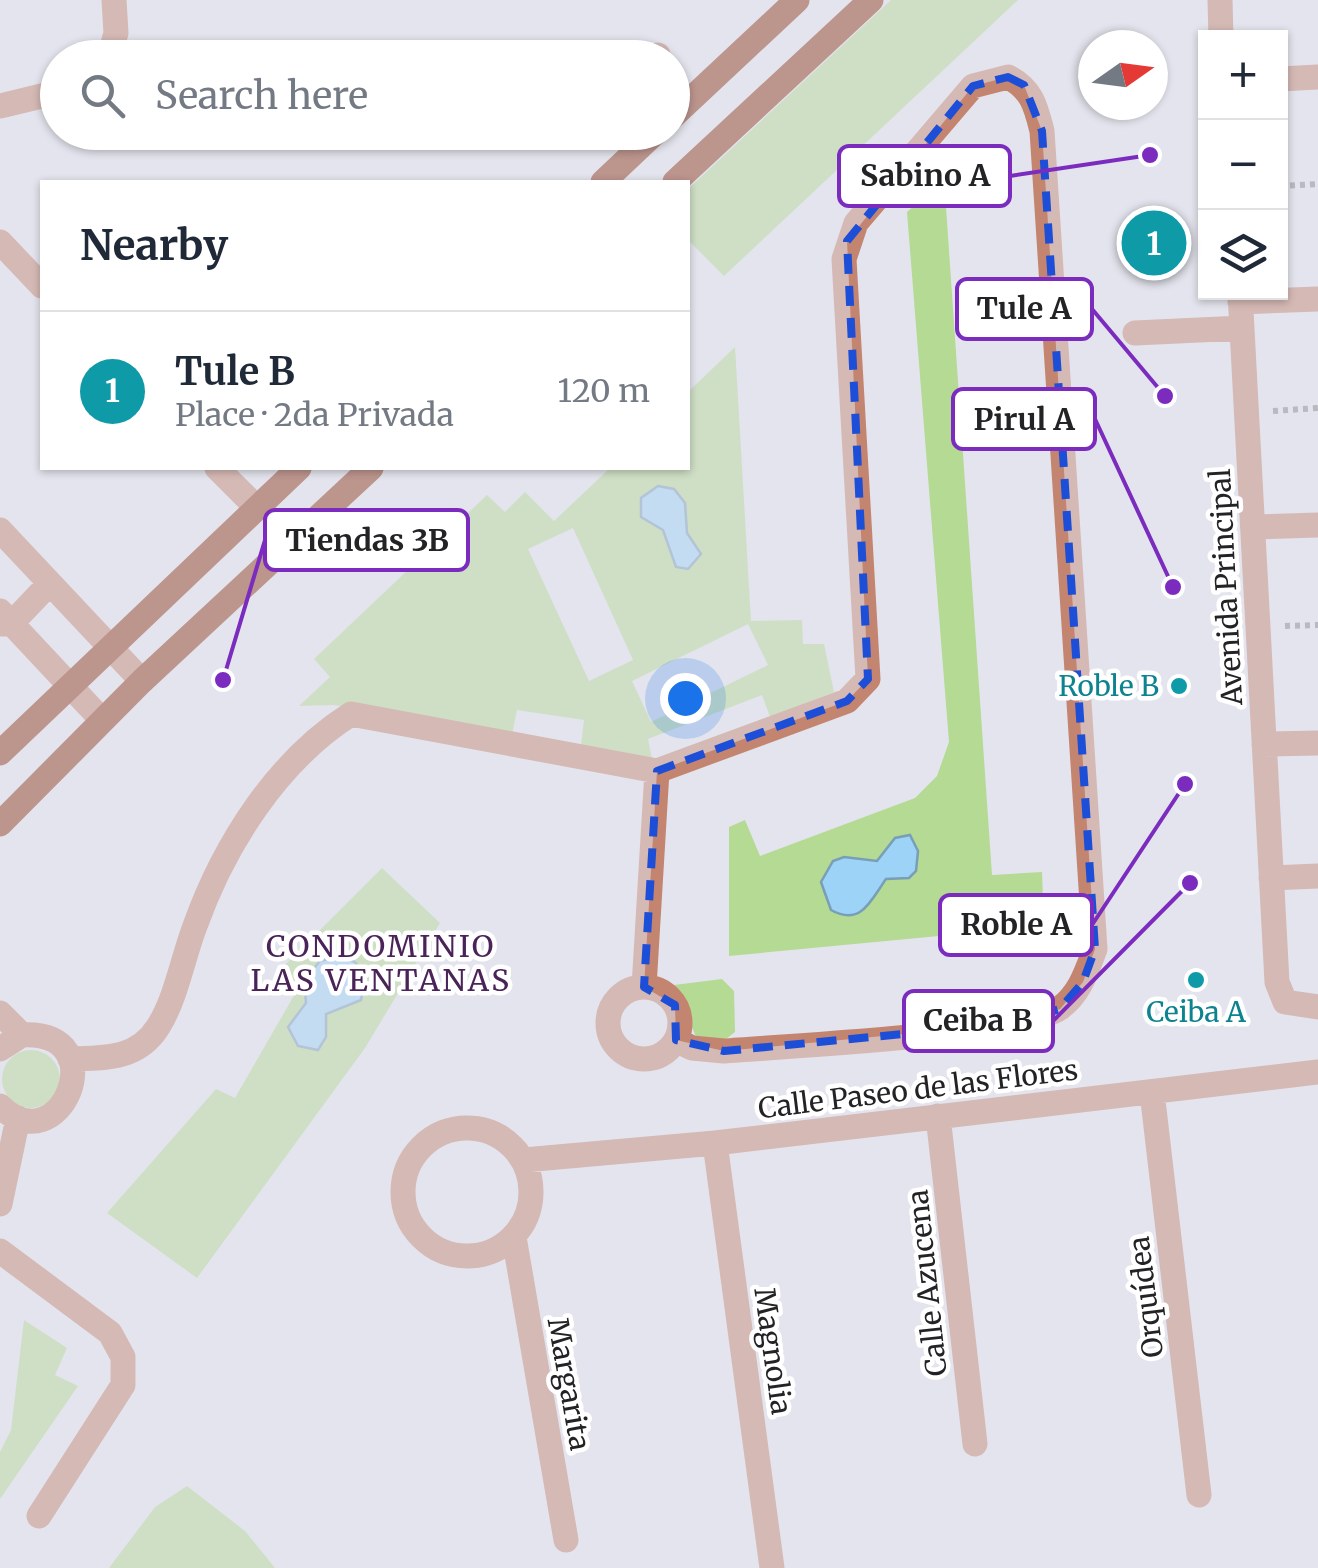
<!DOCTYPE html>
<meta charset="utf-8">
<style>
body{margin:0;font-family:Merriweather,serif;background:#f2f2f3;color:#1f2937}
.controls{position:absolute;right:30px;top:30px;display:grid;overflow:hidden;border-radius:0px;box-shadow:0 2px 8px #0004}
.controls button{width:90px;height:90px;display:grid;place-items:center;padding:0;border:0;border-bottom:2px solid #e0e1e3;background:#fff;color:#1f2937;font:50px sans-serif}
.compass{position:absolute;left:1078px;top:30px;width:90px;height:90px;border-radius:50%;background:#fff;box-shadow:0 2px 8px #0004;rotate:76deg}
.you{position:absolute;left:685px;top:698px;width:35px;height:35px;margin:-25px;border:8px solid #fff;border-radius:50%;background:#1a73e8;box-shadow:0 0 0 15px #1a73e833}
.badge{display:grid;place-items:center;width:65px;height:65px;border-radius:50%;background:#db2777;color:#fff;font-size:32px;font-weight:700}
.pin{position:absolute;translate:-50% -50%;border:5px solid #fff;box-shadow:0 2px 10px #0006}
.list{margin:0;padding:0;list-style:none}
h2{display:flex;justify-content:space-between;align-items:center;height:130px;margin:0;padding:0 40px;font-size:42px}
h2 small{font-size:32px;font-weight:400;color:#747a83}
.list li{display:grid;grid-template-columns:65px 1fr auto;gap:30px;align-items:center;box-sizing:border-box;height:160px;padding:0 40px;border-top:2px solid #e0e1e3}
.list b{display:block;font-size:38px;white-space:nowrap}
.list p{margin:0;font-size:32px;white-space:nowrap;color:#747a83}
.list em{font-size:32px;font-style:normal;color:#747a83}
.icon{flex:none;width:55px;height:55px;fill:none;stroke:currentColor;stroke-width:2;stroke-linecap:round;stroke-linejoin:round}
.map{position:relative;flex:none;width:1318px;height:1568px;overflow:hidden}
.search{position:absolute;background:#fff;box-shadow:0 2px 8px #0004;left:40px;top:40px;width:650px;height:110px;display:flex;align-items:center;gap:25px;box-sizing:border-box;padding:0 35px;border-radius:55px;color:#747a83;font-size:38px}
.panel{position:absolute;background:#fff;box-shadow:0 2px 8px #0004;left:40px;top:180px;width:650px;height:290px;border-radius:0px}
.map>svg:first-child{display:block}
.green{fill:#b4da93;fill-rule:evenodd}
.water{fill:#9cd3f6;stroke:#789eb8;stroke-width:2.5}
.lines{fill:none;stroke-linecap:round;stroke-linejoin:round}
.path{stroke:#86868c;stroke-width:6;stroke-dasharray:5 5;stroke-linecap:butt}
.minor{stroke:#c38570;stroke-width:25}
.major{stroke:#8d3717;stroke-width:25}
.marked{fill:none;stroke:#1d4ed8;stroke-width:8;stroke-dasharray:20 12;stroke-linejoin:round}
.culture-dot{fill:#0f9aa8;stroke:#fff;stroke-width:4}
.labels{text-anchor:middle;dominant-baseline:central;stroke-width:9;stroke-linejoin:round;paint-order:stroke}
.street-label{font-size:28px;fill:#232326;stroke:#fff}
.culture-label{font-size:28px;fill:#0d838f;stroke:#fff;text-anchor:end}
.neighbourhood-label{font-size:30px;letter-spacing:2.5px;fill:#4a2359;stroke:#fff}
.leader{fill:none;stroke:#7b2cbf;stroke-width:4}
.callout-dot{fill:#7b2cbf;stroke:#fff;stroke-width:4}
.callout{fill:#fff;stroke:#7b2cbf;stroke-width:4}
.callout-label{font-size:30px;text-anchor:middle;font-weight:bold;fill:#232326}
</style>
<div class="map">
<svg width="1318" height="1568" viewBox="0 0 1318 1568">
<rect width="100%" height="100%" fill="#e4e4ee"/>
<!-- green -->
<path class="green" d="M 891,0 L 1018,0 L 724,276 L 688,240 L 688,189 Z
M 944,178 L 992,875 L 1042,872 L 1044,926 L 729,956 L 729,827 L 745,820 L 760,856 L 915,798 L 937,776 L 949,742 L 907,212 Z
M 735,347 L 751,621 L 802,620 L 803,644 L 824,644 L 834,692 L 770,717 L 762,695 L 648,739 L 652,759 L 581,746 L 584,720 L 517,710 L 512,735 L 334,705 L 299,706 L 330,677 L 314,659 L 487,495 L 505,512 L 525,492 L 554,521 L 610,468 L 688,468 L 688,392 ZM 573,528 L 633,660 L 589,681 L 528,549 ZM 748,624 L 768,665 L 651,722 L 632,681 Z
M 382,868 L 440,923 L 365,1048 L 197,1278 L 107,1213 L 216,1089 L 235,1098 L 300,985 L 279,971 Z
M 722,979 L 734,991 L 735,1032 L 721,1043 L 697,1039 L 674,985 Z
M2 1079a29 29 0 1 1 58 0a29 29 0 1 1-58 0Z
M 24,1320 L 67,1348 L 55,1375 L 78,1386 L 0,1499 L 0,1452 L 11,1430 Z
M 187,1486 L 245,1531 L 275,1568 L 109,1568 L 155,1507 Z"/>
<!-- water -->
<path class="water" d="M 658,486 L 674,489 L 685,503 L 687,533 L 701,554 L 688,569 L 676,567 L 663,530 L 641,517 L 641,498 Z
M 910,835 L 918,851 L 916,871 L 909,878 L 886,879 C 871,900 861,927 831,910 L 821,882 L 833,861 L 844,857 L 877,861 L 895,838 Z
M 344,955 L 356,963 L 365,979 L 361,1000 L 326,1014 L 326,1037 L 318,1050 L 298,1046 L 288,1027 L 306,1003 L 304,980 L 320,961 Z"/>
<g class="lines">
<!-- path -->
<path class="path" d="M 1280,186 L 1318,184
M 1273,411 L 1318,408
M 1285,626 L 1318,625"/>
<!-- minor -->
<path class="minor" d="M 1220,0 L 1221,38
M 109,58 L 116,33 L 114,0
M 656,58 L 658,55
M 1280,79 L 1318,77
M 0,106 L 58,92
M 0,242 L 42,286
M 1240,292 L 1277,982 L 1285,1002 L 1318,1007
M 1240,302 L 1318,299
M 1135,333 L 1242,328
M 217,468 L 256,507
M 1253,527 L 1318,525
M 0,530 L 142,681
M 0,611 L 102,720
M 0,624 L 12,623 L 50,583
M 1264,744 L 1318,743
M 1271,878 L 1318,876
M 644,987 L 657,771
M608 1023a36 36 0 1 1 72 0a36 36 0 1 1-72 0Z
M 0,1013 L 22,1035
M 0,1049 L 22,1035 C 117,1030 60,1166 0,1106
M 70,1059 C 104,1058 137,1060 158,1027 C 176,999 183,957 195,926 C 224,845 277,761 351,714 L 657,771 L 847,701 L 868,679 L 844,259 L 856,223 L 973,86 L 1008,77 C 1032,89 1036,107 1042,131 L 1095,949 C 1087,970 1080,994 1060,1008 C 1022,1035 784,1046 724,1051 L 692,1048 L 676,1040
M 1152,1092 L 1199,1495
M 938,1116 L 975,1444
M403 1192a64 64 0 1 1 128 0a64 64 0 1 1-128 0Z
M 715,1143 L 772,1568
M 524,1160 L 715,1143 L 1318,1072
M 0,1204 L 18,1118
M 514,1237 L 566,1540
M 0,1251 L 110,1333 L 123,1357 L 123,1385 L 39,1516"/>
<!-- major -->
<path class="major" d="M 672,117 L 797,0
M 603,182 L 656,132
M 675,182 L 871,0
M 0,753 L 299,468
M 0,824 L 142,681 L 371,468"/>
</g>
<!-- marked area -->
<path d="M0 0H1318V1568H0ZM 1008,77 L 1024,85 L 1042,131 L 1095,949 L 1083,982 L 1060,1009 L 1009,1024 L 724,1051 L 676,1040 L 675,1005 L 644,987 L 657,771 L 847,701 L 868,679 L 847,241 L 973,86 Z" fill="#e4e4ee" fill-opacity=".55" fill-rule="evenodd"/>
<path class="marked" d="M 1008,77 L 1024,85 L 1042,131 L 1095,949 L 1083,982 L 1060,1009 L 1009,1024 L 724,1051 L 676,1040 L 675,1005 L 644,987 L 657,771 L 847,701 L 868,679 L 847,241 L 973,86 Z"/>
<!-- markers -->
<g class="culture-dot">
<circle cx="1179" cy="686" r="10"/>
<circle cx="1196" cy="980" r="10"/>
</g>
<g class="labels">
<!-- street labels -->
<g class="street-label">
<text transform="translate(1226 587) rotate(-93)">Avenida Principal</text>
<text transform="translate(918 1089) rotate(-7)">Calle Paseo de las Flores</text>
<text transform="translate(927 1283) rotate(-96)">Calle Azucena</text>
<text transform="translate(1146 1297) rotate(-97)">Orquídea</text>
<text transform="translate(773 1351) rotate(82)">Magnolia</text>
<text transform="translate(569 1384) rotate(80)">Margarita</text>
</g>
<!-- culture labels -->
<g class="culture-label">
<text x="1159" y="686">Roble B</text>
<text x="1196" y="1012" text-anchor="middle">Ceiba A</text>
</g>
<!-- neighbourhood labels -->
<g class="neighbourhood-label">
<text x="381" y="946">CONDOMINIO<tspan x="381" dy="34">LAS VENTANAS</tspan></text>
</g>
</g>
<!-- callouts -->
<path class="leader" d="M1150 155L1010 176M1165 396L1092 309M1173 587L1095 419M223 680L265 540M1185 784L1092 925M1190 883L1053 1021"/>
<g class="callout-dot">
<circle cx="1150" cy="155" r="10"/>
<circle cx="1165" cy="396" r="10"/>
<circle cx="1173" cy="587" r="10"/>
<circle cx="223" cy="680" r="10"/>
<circle cx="1185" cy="784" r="10"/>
<circle cx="1190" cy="883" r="10"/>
</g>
<g class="callout">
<rect x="839" y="146" width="171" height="60" rx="10"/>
<rect x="957" y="279" width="135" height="60" rx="10"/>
<rect x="953" y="389" width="142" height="60" rx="10"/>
<rect x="265" y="510" width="203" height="60" rx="10"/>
<rect x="940" y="895" width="152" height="60" rx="10"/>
<rect x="904" y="991" width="149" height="60" rx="10"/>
</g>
<g class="callout-label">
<text x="925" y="186">Sabino A</text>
<text x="1024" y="319">Tule A</text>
<text x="1024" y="430">Pirul A</text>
<text x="367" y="551">Tiendas 3B</text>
<text x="1016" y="935">Roble A</text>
<text x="978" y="1031">Ceiba B</text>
</g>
</svg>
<div class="controls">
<button>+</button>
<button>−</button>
<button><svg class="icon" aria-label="layers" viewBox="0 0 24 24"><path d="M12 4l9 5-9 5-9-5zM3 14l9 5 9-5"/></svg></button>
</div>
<svg class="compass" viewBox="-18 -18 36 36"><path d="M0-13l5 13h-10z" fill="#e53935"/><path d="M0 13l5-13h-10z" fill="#747a83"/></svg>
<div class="you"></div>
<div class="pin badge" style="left:1154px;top:243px;background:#0f9aa8">1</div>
<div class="search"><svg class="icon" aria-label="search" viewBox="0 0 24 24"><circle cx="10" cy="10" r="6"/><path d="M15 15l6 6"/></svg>Search here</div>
<section class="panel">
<h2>Nearby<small></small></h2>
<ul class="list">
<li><span class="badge" style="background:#0f9aa8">1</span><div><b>Tule B</b><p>Place · 2da Privada</p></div><em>120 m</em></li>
</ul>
</section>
</div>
